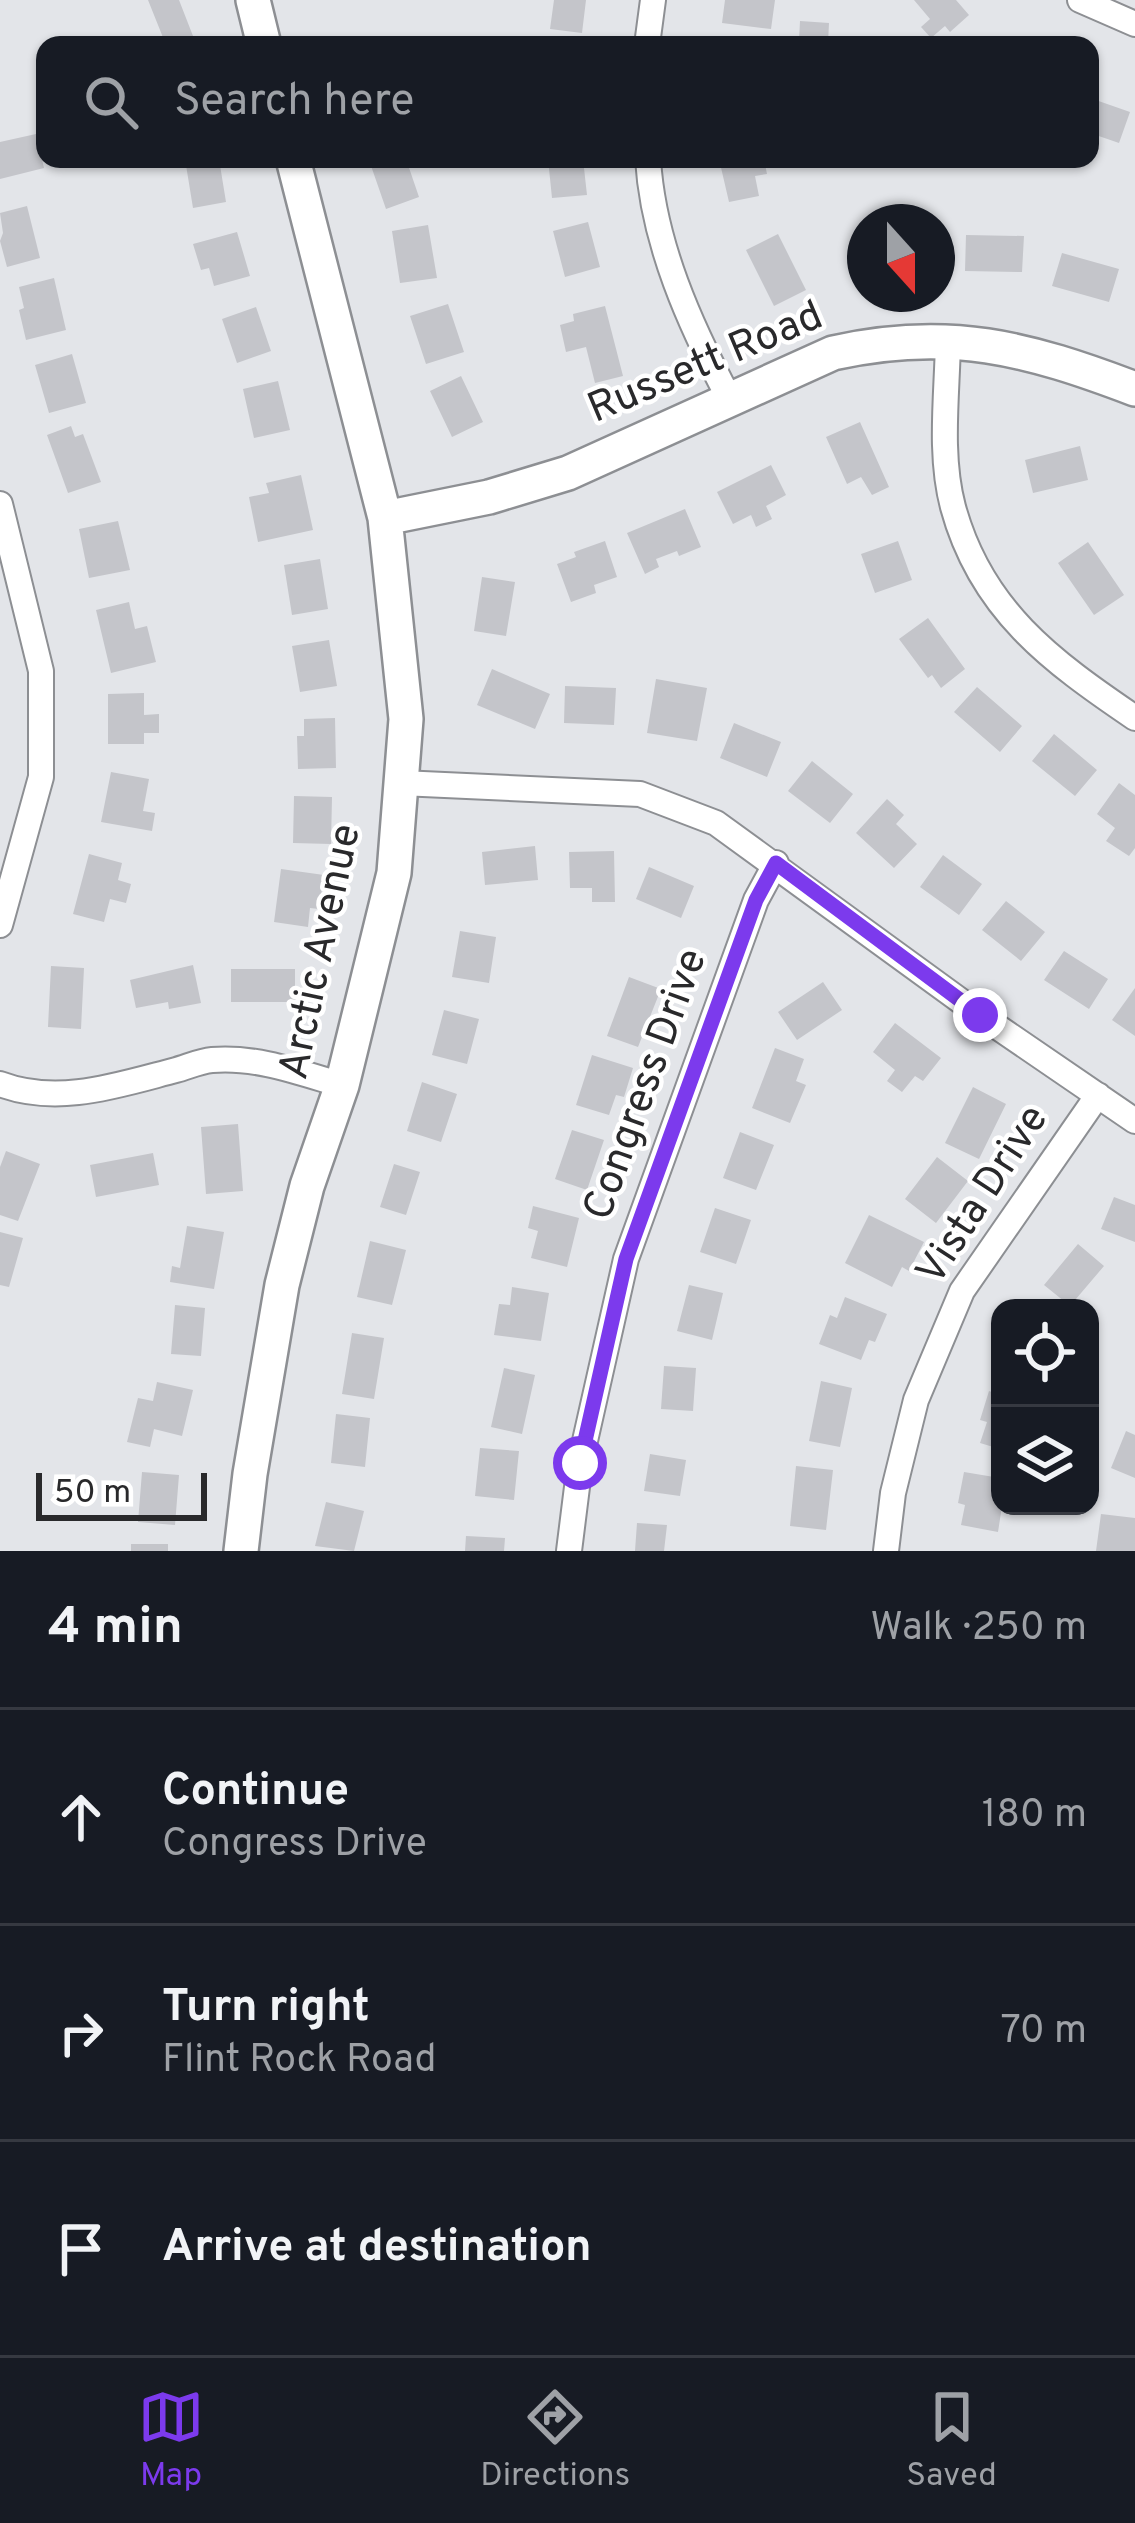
<!DOCTYPE html>
<meta charset="utf-8">
<style>
body{margin:0;font-family:Overpass,sans-serif;background:#20242c;color:#f1f3f6}
.controls{position:absolute;right:36px;bottom:36px;display:grid;overflow:hidden;border-radius:24px;box-shadow:0 3px 9px #0004}
.controls button{width:108px;height:108px;display:grid;place-items:center;padding:0;border:0;border-bottom:3px solid #363941;background:#171b24;color:#f1f3f6;font:60px sans-serif}
.compass{position:absolute;left:847px;top:204px;width:108px;height:108px;border-radius:50%;background:#171b24;box-shadow:0 3px 9px #0004;rotate:159deg}
.scale{position:absolute;left:36px;bottom:30px;width:171px;box-sizing:border-box;padding-left:12px;border:6px solid #29292b;border-top:0;font-size:33px;line-height:42px;white-space:nowrap;color:#29292b;-webkit-text-stroke:9px #fff;paint-order:stroke}
.stop{position:absolute;width:36px;height:36px;margin:-27px;border:9px solid #7c3aed;border-radius:50%;background:#fff}
.stop.end{background:#7c3aed;border-color:#fff;box-shadow:0 3px 12px #0008}
.list{margin:0;padding:0;list-style:none}
h2{display:flex;justify-content:space-between;align-items:center;height:156px;margin:0;padding:0 48px;font-size:51px}
h2 small{font-size:39px;font-weight:400;color:#9ea1a6}
.list li{display:grid;grid-template-columns:78px 1fr auto;gap:36px;align-items:center;box-sizing:border-box;height:216px;padding:0 48px;border-top:3px solid #363941}
.list b{display:block;font-size:45px;white-space:nowrap}
.list p{margin:0;font-size:39px;white-space:nowrap;color:#9ea1a6}
.list em{font-size:39px;font-style:normal;color:#9ea1a6}
.icon{flex:none;width:66px;height:66px;fill:none;stroke:currentColor;stroke-width:2;stroke-linecap:round;stroke-linejoin:round}
.map{position:relative;flex:none;width:1135px;height:1551px;overflow:hidden}
.search{position:absolute;background:#171b24;box-shadow:0 3px 9px #0004;left:36px;right:36px;top:36px;height:132px;display:flex;align-items:center;gap:30px;box-sizing:border-box;padding:0 42px;border-radius:24px;color:#9ea1a6;font-size:45px}
.sheet{height:804px;background:#171b24}
nav{display:flex;justify-content:space-around;align-items:center;box-sizing:border-box;height:168px;border-top:3px solid #363941;background:#171b24;font-size:33px;color:#9ea1a6}
nav a{display:grid;justify-items:center;gap:6px}
nav .on{color:#7c3aed}
.map>svg:first-child{display:block}
.building{fill:#c4c5ca}
.lines{fill:none;stroke-linecap:round;stroke-linejoin:round}
.street-casing{stroke:#8d8f93;stroke-width:28}
.secondary-casing{stroke:#8d8f93;stroke-width:38}
.street{stroke:#fff;stroke-width:24}
.secondary{stroke:#fff;stroke-width:33}
.route{stroke:#7c3aed;stroke-width:15}
.labels{text-anchor:middle;dominant-baseline:central;stroke-width:9;stroke-linejoin:round;paint-order:stroke}
.street-label{font-size:42px;fill:#29292b;stroke:#fff}
</style>
<div class="map">
<svg width="1135" height="1551" viewBox="0 0 1135 1551">
<rect width="100%" height="100%" fill="#e3e5e9"/>
<!-- building -->
<path class="building" d="M 148,0 L 179,0 L 193,36 L 166,45 Z
M 554,0 L 586,0 L 582,33 L 550,29 Z
M 725,0 L 775,0 L 771,29 L 722,23 Z
M 914,0 L 956,0 L 969,15 L 950,32 L 945,26 L 931,38 L 921,27 L 930,19 Z
M 800,21 L 829,23 L 828,43 L 799,41 Z
M 1090,98 L 1130,112 L 1119,143 L 1090,133 Z
M 36,134 L 44,168 L 0,179 L 0,142 Z
M 185,159 L 219,159 L 226,202 L 193,208 Z
M 406,159 L 419,197 L 386,209 L 369,160 Z
M 548,159 L 583,159 L 587,195 L 552,198 Z
M 719,159 L 764,159 L 767,174 L 755,176 L 759,196 L 729,202 Z
M 27,206 L 40,258 L 7,267 L 0,241 L 3,233 L 0,213 Z
M 588,222 L 600,267 L 565,277 L 553,231 Z
M 428,225 L 437,278 L 400,283 L 392,231 Z
M 237,232 L 250,276 L 214,286 L 209,268 L 201,270 L 193,244 Z
M 937,233 L 943,233 L 944,270 L 937,270 Z
M 778,234 L 806,290 L 774,306 L 746,250 Z
M 966,235 L 1024,236 L 1022,272 L 965,271 Z
M 1062,253 L 1119,269 L 1109,302 L 1052,286 Z
M 54,278 L 66,330 L 26,340 L 19,310 L 24,308 L 19,287 Z
M 448,304 L 464,352 L 426,364 L 410,316 Z
M 605,306 L 623,376 L 595,383 L 586,347 L 566,352 L 560,325 L 574,321 L 573,314 Z
M 256,307 L 271,351 L 237,363 L 222,319 Z
M 72,354 L 86,403 L 49,413 L 35,365 Z
M 461,376 L 483,422 L 452,437 L 430,391 Z
M 278,381 L 290,430 L 254,438 L 243,389 Z
M 860,422 L 889,487 L 872,495 L 861,477 L 847,484 L 826,437 Z
M 71,426 L 75,437 L 83,434 L 101,482 L 68,493 L 47,435 Z
M 1080,446 L 1088,480 L 1033,493 L 1025,460 Z
M 771,465 L 786,495 L 766,506 L 772,519 L 756,527 L 751,515 L 733,524 L 717,492 Z
M 301,475 L 313,530 L 258,542 L 249,497 L 269,493 L 266,483 Z
M 685,509 L 701,547 L 679,556 L 677,551 L 656,559 L 659,567 L 645,574 L 627,533 Z
M 118,521 L 130,570 L 89,578 L 79,529 Z
M 605,541 L 617,577 L 594,585 L 596,593 L 571,602 L 557,564 L 576,557 L 574,552 Z
M 898,541 L 912,580 L 875,593 L 861,554 Z
M 1088,542 L 1124,595 L 1094,615 L 1058,563 Z
M 320,559 L 328,609 L 292,615 L 284,565 Z
M 482,577 L 515,582 L 506,636 L 474,631 Z
M 129,602 L 135,629 L 147,626 L 156,662 L 111,673 L 96,610 Z
M 928,618 L 965,669 L 941,688 L 932,675 L 928,678 L 899,639 Z
M 329,640 L 337,686 L 300,692 L 292,646 Z
M 492,669 L 550,694 L 535,729 L 477,705 Z
M 656,679 L 707,688 L 697,741 L 647,733 Z
M 565,686 L 616,688 L 614,725 L 564,723 Z
M 977,687 L 1022,726 L 1000,752 L 954,712 Z
M 144,693 L 144,715 L 159,714 L 159,733 L 144,733 L 144,744 L 108,744 L 108,694 Z
M 335,718 L 336,768 L 298,769 L 297,736 L 304,736 L 304,719 Z
M 734,723 L 781,742 L 767,777 L 720,758 Z
M 1054,734 L 1097,770 L 1075,796 L 1032,761 Z
M 812,761 L 853,794 L 830,823 L 788,791 Z
M 111,772 L 149,779 L 143,811 L 155,813 L 152,831 L 101,822 Z
M 1119,783 L 1135,795 L 1135,848 L 1129,856 L 1106,841 L 1115,828 L 1097,814 Z
M 294,796 L 332,797 L 331,844 L 293,843 Z
M 887,799 L 904,815 L 896,824 L 917,844 L 894,868 L 856,833 Z
M 535,846 L 538,880 L 485,885 L 482,852 Z
M 614,851 L 615,902 L 592,902 L 592,888 L 570,888 L 569,852 Z
M 89,854 L 122,863 L 118,880 L 131,884 L 126,903 L 110,899 L 104,922 L 73,914 Z
M 943,855 L 982,884 L 959,915 L 920,887 Z
M 649,867 L 694,886 L 681,918 L 636,899 Z
M 281,869 L 324,875 L 319,909 L 310,908 L 308,927 L 274,922 Z
M 1006,901 L 1045,932 L 1021,961 L 982,930 Z
M 460,931 L 496,937 L 489,983 L 452,977 Z
M 1064,951 L 1108,979 L 1089,1009 L 1044,980 Z
M 193,965 L 201,1003 L 169,1009 L 168,1002 L 136,1008 L 130,980 Z
M 51,966 L 84,968 L 81,1029 L 48,1027 Z
M 231,969 L 295,969 L 295,1002 L 231,1002 Z
M 629,977 L 661,989 L 638,1047 L 607,1036 Z
M 823,982 L 842,1010 L 797,1040 L 778,1012 Z
M 1135,988 L 1135,1036 L 1112,1020 Z
M 444,1010 L 479,1019 L 467,1064 L 432,1055 Z
M 895,1023 L 941,1058 L 923,1081 L 915,1076 L 902,1092 L 887,1081 L 895,1070 L 873,1052 Z
M 775,1048 L 804,1059 L 796,1081 L 806,1085 L 790,1123 L 752,1108 Z
M 592,1055 L 633,1068 L 624,1097 L 616,1095 L 609,1115 L 576,1105 Z
M 422,1082 L 457,1094 L 441,1142 L 407,1131 Z
M 973,1087 L 1006,1104 L 979,1159 L 945,1143 Z
M 238,1124 L 243,1191 L 206,1194 L 201,1127 Z
M 572,1130 L 604,1140 L 587,1190 L 555,1179 Z
M 740,1132 L 774,1145 L 756,1190 L 723,1178 Z
M 6,1151 L 40,1164 L 18,1221 L 0,1215 L 0,1167 Z
M 153,1153 L 159,1185 L 96,1197 L 90,1165 Z
M 937,1157 L 968,1181 L 936,1223 L 905,1199 Z
M 394,1164 L 420,1172 L 406,1215 L 380,1207 Z
M 1114,1197 L 1135,1205 L 1135,1242 L 1101,1229 Z
M 533,1206 L 579,1218 L 567,1267 L 531,1258 L 538,1231 L 528,1228 Z
M 715,1208 L 751,1220 L 736,1264 L 700,1252 Z
M 869,1215 L 924,1242 L 909,1271 L 902,1267 L 892,1287 L 845,1263 Z
M 187,1226 L 224,1232 L 214,1289 L 170,1282 L 172,1266 L 180,1268 Z
M 0,1232 L 23,1238 L 9,1287 L 0,1285 Z
M 370,1241 L 406,1250 L 392,1305 L 357,1297 Z
M 1078,1244 L 1104,1266 L 1070,1306 L 1044,1285 Z
M 689,1285 L 723,1293 L 712,1340 L 677,1331 Z
M 512,1287 L 549,1293 L 541,1341 L 494,1335 L 499,1304 L 510,1305 Z
M 845,1297 L 887,1314 L 875,1342 L 869,1340 L 861,1360 L 819,1344 L 830,1315 L 837,1318 Z
M 175,1305 L 205,1308 L 201,1356 L 171,1354 Z
M 352,1333 L 384,1338 L 374,1399 L 342,1394 Z
M 664,1366 L 696,1368 L 693,1411 L 661,1409 Z
M 504,1368 L 535,1375 L 522,1434 L 491,1427 Z
M 821,1381 L 852,1388 L 840,1447 L 809,1441 Z
M 157,1382 L 193,1390 L 182,1436 L 154,1429 L 150,1447 L 127,1442 L 138,1398 L 153,1401 Z
M 989,1391 L 1000,1395 L 1000,1449 L 980,1443 L 987,1422 L 980,1420 Z
M 336,1414 L 370,1418 L 365,1467 L 331,1463 Z
M 1126,1431 L 1135,1435 L 1135,1478 L 1111,1468 Z
M 480,1448 L 519,1451 L 514,1500 L 475,1496 Z
M 650,1454 L 686,1460 L 680,1496 L 644,1491 Z
M 796,1466 L 833,1470 L 826,1530 L 790,1526 Z
M 142,1472 L 179,1475 L 175,1525 L 138,1522 Z
M 964,1472 L 1000,1478 L 1002,1506 L 998,1532 L 961,1525 L 965,1505 L 958,1503 Z
M 326,1502 L 364,1511 L 354,1551 L 315,1546 Z
M 1101,1514 L 1135,1518 L 1135,1551 L 1096,1551 Z
M 637,1523 L 667,1525 L 664,1551 L 635,1551 Z
M 466,1536 L 505,1538 L 504,1551 L 465,1551 Z
M 131,1544 L 168,1544 L 168,1551 L 131,1551 Z"/>
<g class="lines">
<!-- street casing -->
<g class="street-casing">
<path id="street" d="M 1080,0 L 1135,24
M 647,45 L 653,0
M 648,159 C 653,243 690,325 729,398
M 948,342 C 947,395 939,455 953,507 C 981,610 1051,661 1135,718
M 0,504 L 41,671 L 41,777 L 0,925
M 401,783 L 640,794 L 716,823 L 980,1015 L 1135,1121
M 0,1084 C 58,1106 118,1085 176,1070 C 187,1067 200,1061 212,1060 C 256,1056 301,1073 342,1085
M 569,1551 L 580,1463 L 626,1259 L 756,900 L 776,863
M 886,1551 L 893,1493 L 916,1400 L 962,1291 L 1098,1095"/>
</g>
<!-- secondary casing -->
<g class="secondary-casing">
<path id="secondary" d="M 253,0 L 264,45
M 385,518 L 489,497 L 568,473 L 833,353 C 949,327 1027,348 1135,389
M 241,1551 L 250,1474 L 282,1285 L 307,1186 L 342,1085 L 394,873 L 406,719 L 385,518 L 293,159"/>
</g>
<!-- street -->
<use href="#street" class="street"/>
<!-- secondary -->
<use href="#secondary" class="secondary"/>
</g>
<g class="lines">
<!-- route -->
<path class="route" d="M 580,1463 L 626,1259 L 756,900 L 776,863 L 980,1015"/>
</g>
<g class="labels">
<!-- street labels -->
<g class="street-label">
<text transform="translate(706 364) rotate(-23)">Russett Road</text>
<text transform="translate(322 952) rotate(-78)">Arctic Avenue</text>
<text transform="translate(647 1085) rotate(-70)">Congress Drive</text>
<text transform="translate(984 1196) rotate(-57)">Vista Drive</text>
</g>
</g>
</svg>
<div class="controls">
<button><svg class="icon" aria-label="locate" viewBox="0 0 24 24"><circle cx="12" cy="12" r="6"/><path d="M12 2v4M12 18v4M2 12h4M18 12h4"/></svg></button>
<button><svg class="icon" aria-label="layers" viewBox="0 0 24 24"><path d="M12 4l9 5-9 5-9-5zM3 14l9 5 9-5"/></svg></button>
</div>
<svg class="compass" viewBox="-18 -18 36 36"><path d="M0-13l5 13h-10z" fill="#e53935"/><path d="M0 13l5-13h-10z" fill="#9ea1a6"/></svg>
<div class="scale">50 m</div>
<div class="stop" style="left:580px;top:1463px"></div>
<div class="stop end" style="left:980px;top:1015px"></div>
<div class="search"><svg class="icon" aria-label="search" viewBox="0 0 24 24"><circle cx="10" cy="10" r="6"/><path d="M15 15l6 6"/></svg>Search here</div>
</div>
<section class="sheet">
<h2>4 min<small>Walk · 250 m</small></h2>
<ul class="list">
<li><svg class="icon" aria-label="ahead" viewBox="0 0 24 24"><path d="M12 20V5M6 11l6-6 6 6"/></svg><div><b>Continue</b><p>Congress Drive</p></div><em>180 m</em></li>
<li><svg class="icon" aria-label="right" viewBox="0 0 24 24"><path d="M7 20v-9h11M14 6l5 5-5 5"/></svg><div><b>Turn right</b><p>Flint Rock Road</p></div><em>70 m</em></li>
<li><svg class="icon" aria-label="arrive" viewBox="0 0 24 24"><path d="M6 21V4h12l-3 4 3 4H6"/></svg><div><b>Arrive at destination</b></div></li>
</ul>
</section>
<nav>
<a class="on"><svg class="icon" aria-label="map" viewBox="0 0 24 24"><path d="M3 6l6-2 6 2 6-2v14l-6 2-6-2-6 2zM9 4v14M15 6v14"/></svg>Map</a>
<a><svg class="icon" aria-label="directions" viewBox="0 0 24 24"><path d="M12 3l9 9-9 9-9-9zM9 14v-3h6M13 9l2 2-2 2"/></svg>Directions</a>
<a><svg class="icon" aria-label="saved" viewBox="0 0 24 24"><path d="M7 4h10v16l-5-4-5 4z"/></svg>Saved</a>
</nav>
